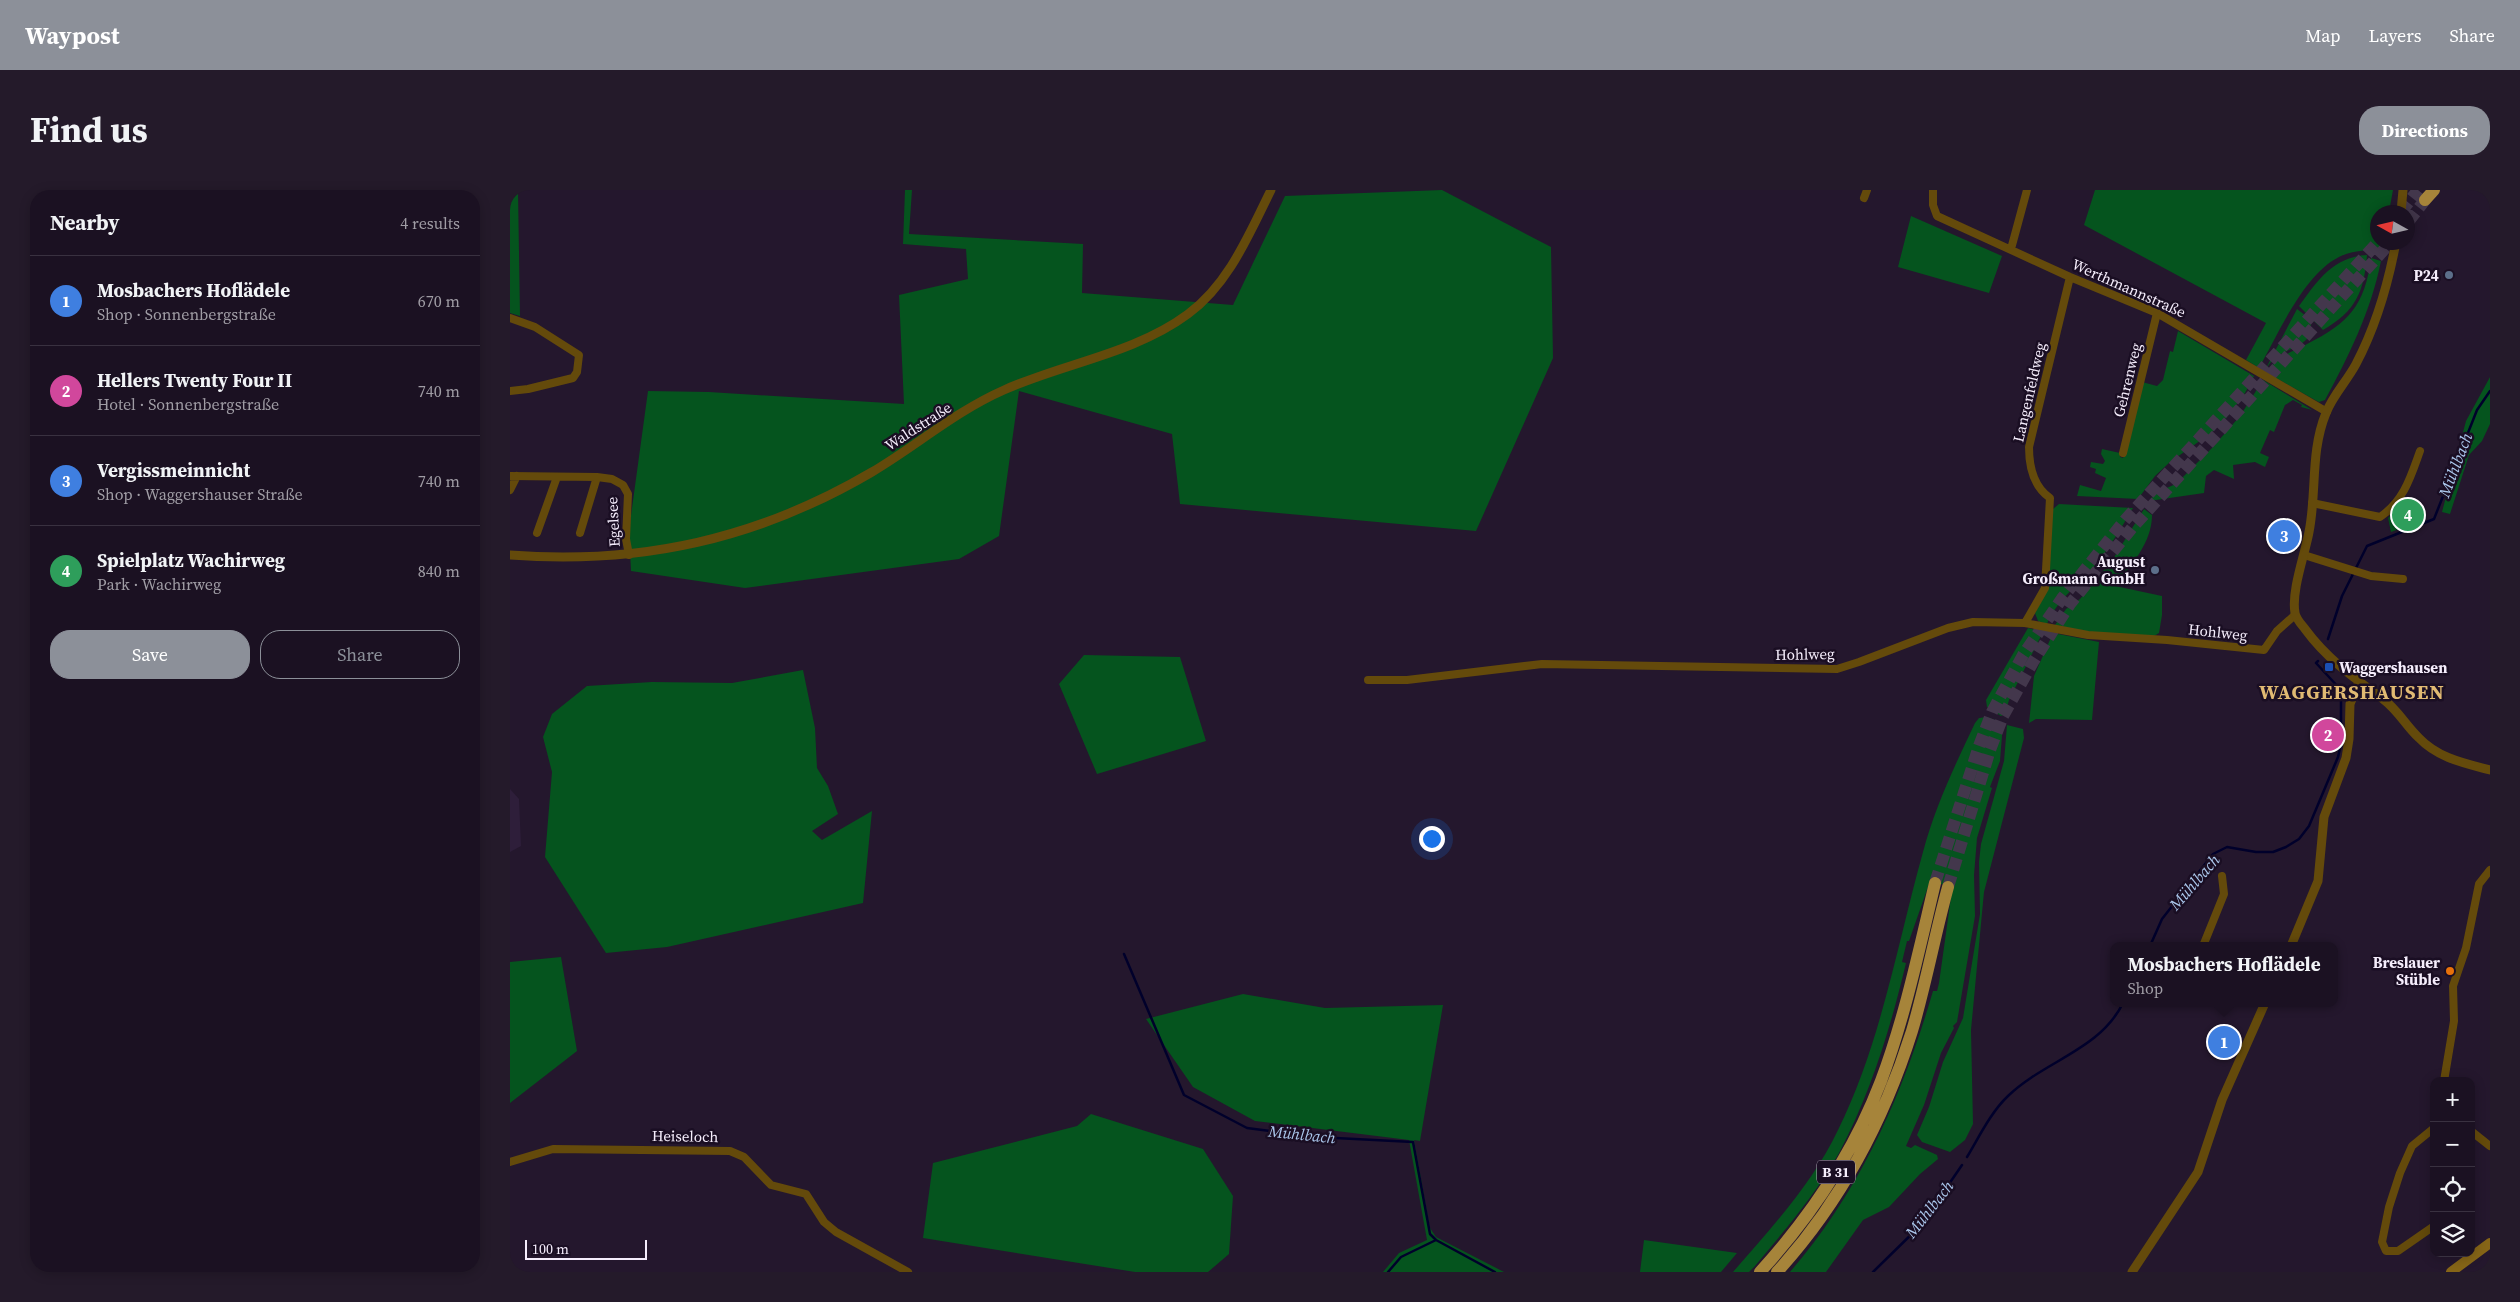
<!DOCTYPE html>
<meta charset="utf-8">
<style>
body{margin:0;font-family:"Source Serif 4",serif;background:#241a2a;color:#f1f3f6}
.controls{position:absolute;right:15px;bottom:15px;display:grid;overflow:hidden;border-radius:10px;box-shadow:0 2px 12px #0003}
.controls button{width:45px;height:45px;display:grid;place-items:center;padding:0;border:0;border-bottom:1px solid #393140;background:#1b1122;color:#f1f3f6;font:25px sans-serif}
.compass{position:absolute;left:1860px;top:15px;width:45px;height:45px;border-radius:50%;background:#1b1122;box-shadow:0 2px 12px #0003;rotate:278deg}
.scale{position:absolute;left:15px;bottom:12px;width:122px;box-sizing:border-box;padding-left:5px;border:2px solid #f5edfc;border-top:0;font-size:14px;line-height:18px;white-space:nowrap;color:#f5edfc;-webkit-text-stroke:4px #1a0e23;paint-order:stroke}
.you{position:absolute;left:921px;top:648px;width:18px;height:18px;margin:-12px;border:4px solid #fff;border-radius:50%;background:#1a73e8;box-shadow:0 0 0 8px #1a73e833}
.badge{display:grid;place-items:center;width:32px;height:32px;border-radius:50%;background:#8c9099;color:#fff;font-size:16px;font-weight:700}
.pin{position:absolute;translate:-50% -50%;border:2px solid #fff;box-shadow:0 1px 5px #0006}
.popup{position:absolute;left:1600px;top:752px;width:228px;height:65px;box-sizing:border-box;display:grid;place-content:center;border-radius:10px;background:#1b1122;filter:drop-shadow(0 1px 4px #0005);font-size:16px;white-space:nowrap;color:#a09da5}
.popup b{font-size:19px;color:#f1f3f6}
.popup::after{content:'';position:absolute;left:50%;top:100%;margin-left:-10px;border:10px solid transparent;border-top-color:#1b1122}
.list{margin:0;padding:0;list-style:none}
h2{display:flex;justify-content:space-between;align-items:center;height:65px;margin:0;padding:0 20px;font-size:21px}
h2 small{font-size:16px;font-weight:400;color:#a09da5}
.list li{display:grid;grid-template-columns:32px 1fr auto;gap:15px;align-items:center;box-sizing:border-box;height:90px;padding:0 20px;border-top:1px solid #393140}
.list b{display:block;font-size:19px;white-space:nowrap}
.list p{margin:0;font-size:16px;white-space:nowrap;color:#a09da5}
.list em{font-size:16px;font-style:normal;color:#a09da5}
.actions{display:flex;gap:10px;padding:15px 20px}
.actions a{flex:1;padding:11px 0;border:1px solid #8c9099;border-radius:20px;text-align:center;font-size:18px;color:#8c9099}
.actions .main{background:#8c9099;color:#fff}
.icon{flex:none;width:28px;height:28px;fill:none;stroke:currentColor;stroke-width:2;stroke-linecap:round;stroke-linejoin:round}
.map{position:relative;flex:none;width:1980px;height:1082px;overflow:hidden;border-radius:20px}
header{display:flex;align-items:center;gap:30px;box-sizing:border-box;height:70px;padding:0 25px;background:#8c9099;color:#fff}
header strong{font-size:24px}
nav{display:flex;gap:28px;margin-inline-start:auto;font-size:18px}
.intro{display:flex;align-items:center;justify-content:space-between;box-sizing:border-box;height:120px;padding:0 30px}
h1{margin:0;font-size:35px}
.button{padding:12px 22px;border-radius:20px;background:#8c9099;color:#fff;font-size:18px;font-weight:700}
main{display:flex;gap:30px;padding:0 30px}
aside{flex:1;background:#1b1122;border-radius:20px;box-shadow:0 2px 12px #0003}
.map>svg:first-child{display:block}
.built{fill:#2e1e3a}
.green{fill:#05541e}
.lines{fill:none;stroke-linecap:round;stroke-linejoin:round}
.stream{stroke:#00002b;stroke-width:2.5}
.trunk-tunnel{stroke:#43374c;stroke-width:12;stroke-dasharray:12 6;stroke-linecap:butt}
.minor{stroke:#644a0b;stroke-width:8}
.tertiary{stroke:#644a0b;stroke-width:9}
.secondary{stroke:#866517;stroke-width:10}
.trunk{stroke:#a6843a;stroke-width:12}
.service-dot{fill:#5c6f8a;stroke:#1a0e23;stroke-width:2}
.transit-dot{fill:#1a4fb4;stroke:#1a0e23;stroke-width:2}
.food-dot{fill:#e8710a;stroke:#1a0e23;stroke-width:2}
.labels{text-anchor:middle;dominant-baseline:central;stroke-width:5;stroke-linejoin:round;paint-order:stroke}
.shield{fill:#1a0e23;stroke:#b3aabb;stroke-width:1}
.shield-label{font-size:14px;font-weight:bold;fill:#f5edfc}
.poi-label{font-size:15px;font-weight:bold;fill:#f5edfc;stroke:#1a0e23;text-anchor:end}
.street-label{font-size:15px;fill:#f5edfc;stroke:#1a0e23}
.water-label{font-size:16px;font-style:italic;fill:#abc7ec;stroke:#1a0e23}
.district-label{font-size:20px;font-weight:bold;letter-spacing:1px;fill:#e1ba73;stroke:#1a0e23}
</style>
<header>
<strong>Waypost</strong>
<nav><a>Map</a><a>Layers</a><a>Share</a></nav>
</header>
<div class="intro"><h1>Find us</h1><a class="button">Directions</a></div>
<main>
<aside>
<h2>Nearby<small>4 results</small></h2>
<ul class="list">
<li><span class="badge" style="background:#3f7fe0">1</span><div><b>Mosbachers Hoflädele</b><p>Shop · Sonnenbergstraße</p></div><em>670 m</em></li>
<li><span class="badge" style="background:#d1479c">2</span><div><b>Hellers Twenty Four II</b><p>Hotel · Sonnenbergstraße</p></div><em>740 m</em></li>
<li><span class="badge" style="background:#3f7fe0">3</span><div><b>Vergissmeinnicht</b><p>Shop · Waggershauser Straße</p></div><em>740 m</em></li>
<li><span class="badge" style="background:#2e9e5b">4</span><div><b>Spielplatz Wachirweg</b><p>Park · Wachirweg</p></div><em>840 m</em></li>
</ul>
<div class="actions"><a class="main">Save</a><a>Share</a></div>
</aside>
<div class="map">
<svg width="1980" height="1082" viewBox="0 0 1980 1082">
<rect width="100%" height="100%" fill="#24172d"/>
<!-- built -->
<path class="built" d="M 0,599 L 9,609 L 11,656 L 0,662 Z"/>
<!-- green -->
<path class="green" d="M 0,0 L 8,0 L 10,126 L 0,123 Z
M 395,0 L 402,0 L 399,44 L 573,54 L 572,103 L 723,115 L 775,6 L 932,0 L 1041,57 L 1043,168 L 966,341 L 670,314 L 662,244 L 509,201 L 489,346 L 449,369 L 235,398 L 121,381 L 119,340 L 138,201 L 199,202 L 394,214 L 389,105 L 458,89 L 456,59 L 393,54 Z
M 1585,0 L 1883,0 L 1879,22 L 1868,22 L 1868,52 L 1875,53 L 1874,60 C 1858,60 1843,60 1829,67 C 1793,85 1768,145 1749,178 L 1736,170 L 1756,133 L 1574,35 Z
M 1401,26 L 1492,66 L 1479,103 L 1388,77 Z
M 1857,65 C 1854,102 1846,121 1813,140 L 1789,116 C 1808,90 1823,67 1857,65 Z
M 1861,68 L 1871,71 C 1861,121 1839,166 1815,210 L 1809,212 L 1805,210 L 1757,183 C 1769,164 1779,164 1797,154 C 1839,133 1855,115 1861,68 Z
M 1787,119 L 1796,126 L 1801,134 L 1798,148 C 1782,164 1768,157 1754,182 Z
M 1668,141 L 1744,186 L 1735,203 L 1717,227 L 1701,243 L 1660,272 L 1645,286 L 1628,309 L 1567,306 L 1570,295 L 1591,301 L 1596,288 L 1585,283 L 1586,279 L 1580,277 L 1581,272 L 1593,274 L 1595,271 L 1591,264 L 1592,259 L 1610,263 L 1610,267 L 1613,268 L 1632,192 L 1647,196 L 1653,190 L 1660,161 L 1663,162 Z
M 1980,187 L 1980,234 L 1972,251 L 1959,265 L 1940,324 L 1932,322 L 1956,231 Z
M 1753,190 L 1802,220 L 1791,217 L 1792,215 L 1783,210 L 1775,215 L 1764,242 L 1760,240 L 1750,263 L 1759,267 L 1755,277 L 1745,272 L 1723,275 L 1724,289 L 1704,280 L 1696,286 L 1694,303 L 1639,311 L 1647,302 L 1666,294 L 1702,258 L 1730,226 Z
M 1894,313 L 1915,319 L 1911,331 L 1881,342 L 1878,328 Z
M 1549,314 L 1623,318 C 1611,338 1599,359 1584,377 C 1567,396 1547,410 1537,434 L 1528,431 L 1525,423 L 1538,398 L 1541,324 L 1543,319 Z
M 1634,319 L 1642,325 C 1642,353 1621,375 1605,396 L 1652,406 L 1652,425 L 1649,443 L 1644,446 L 1579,442 L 1545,435 L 1556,419 L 1570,409 L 1603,369 Z
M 1518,438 L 1533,442 L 1499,510 L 1495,524 L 1491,526 L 1477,517 L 1476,510 Z
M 1543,443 L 1589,452 L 1582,530 L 1526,529 L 1519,533 L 1524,486 Z
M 574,465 L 670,467 L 696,551 L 587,584 L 549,494 Z
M 293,480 L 305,538 L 307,578 L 318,596 L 328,624 L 302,641 L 312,650 L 362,621 L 353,713 L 157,757 L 96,763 L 35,667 L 42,582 L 33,547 L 42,524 L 77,496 L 142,492 L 222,493 Z
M 1477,527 L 1493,533 L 1490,571 L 1480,597 L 1482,598 L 1467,648 L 1464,685 L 1465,726 L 1447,832 L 1443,836 L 1444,838 L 1431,863 L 1414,915 L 1396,956 L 1401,958 L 1405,955 L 1427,965 L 1428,969 L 1410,984 L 1379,1017 L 1353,1030 L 1316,1082 L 1280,1082 C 1351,1000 1393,904 1423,801 L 1427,801 L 1429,793 L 1442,700 L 1432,694 L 1419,694 L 1399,751 L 1397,751 L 1392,772 L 1396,773 C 1380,840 1361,902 1329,963 C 1306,1004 1275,1040 1245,1076 L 1239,1082 L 1223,1082 C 1261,1038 1303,993 1328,940 C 1371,853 1387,755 1413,662 C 1425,617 1445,575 1465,533 L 1469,528 Z
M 1497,535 L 1513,539 L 1514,548 L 1474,702 L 1461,840 L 1463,934 L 1455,950 L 1440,962 L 1412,952 L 1407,945 L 1419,917 L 1433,872 L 1453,828 L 1470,724 L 1469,672 L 1471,654 L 1494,571 Z
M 51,767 L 67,861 L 0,913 L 0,772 Z
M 733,804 L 815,818 L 933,815 L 910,951 L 904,950 L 920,1038 L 926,1047 L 994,1082 L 873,1082 L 889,1063 L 917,1050 L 899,950 L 745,931 L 683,897 L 636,829 Z
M 581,924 L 693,959 L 723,1006 L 719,1064 L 698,1082 L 625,1082 L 413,1048 L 423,973 L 567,936 Z
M 1134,1050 L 1227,1063 L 1211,1082 L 1130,1082 Z"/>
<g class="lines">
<!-- stream -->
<path class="stream" d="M 1818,449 L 1832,406 L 1857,356 L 1924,329 L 1967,220 L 1980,201
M 1640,756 L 1652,729 L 1703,664 L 1717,657 L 1746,662 L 1763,662 L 1776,657 L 1789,649 L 1799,636 L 1828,567 L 1831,554 L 1831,500 L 1806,473 L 1808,471
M 614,764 L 674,905 L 737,938 L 806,947 L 903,952 L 920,1044 L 926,1050 L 985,1082
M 1457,967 C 1469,947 1481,922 1498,906 C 1534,871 1590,860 1613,813
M 878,1082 L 891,1067 L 926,1050
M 1363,1082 L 1411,1035 L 1452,975"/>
<!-- trunk-tunnel -->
<path class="trunk-tunnel" d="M 1891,22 L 1908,0
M 1898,32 L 1915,10
M 1425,693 L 1469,556 L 1482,522 L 1513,465 L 1553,407 L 1615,330 L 1868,52
M 1438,697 L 1480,560 L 1493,526 L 1523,472 L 1560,414 L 1622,338 L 1881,52"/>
<!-- minor -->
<path class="minor" d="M 1423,0 L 1423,15 L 1427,26 L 1560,87 L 1647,123 L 1817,222
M 1354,8 L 1357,0
M 1501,59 L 1517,0
M 0,128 L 25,137 L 69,165 L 67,182 L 63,188 L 18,199 L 0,201
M 1613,263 L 1647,123
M 0,286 L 87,287 L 102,289 L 113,295 L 118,304 L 116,349 L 119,365
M 0,300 L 7,286
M 1802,313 L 1870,327 C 1894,311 1901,286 1910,261
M 27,343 L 47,287
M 70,343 L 87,287
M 1794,365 L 1861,386 L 1893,389
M 1515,433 L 1535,398 L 1540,308 C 1524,297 1519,276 1519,257 L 1560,87
M 858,490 L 897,490 L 1032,474 L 1327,479 L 1349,472 L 1438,438 L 1463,432 L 1515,433 L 1578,445 L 1657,450 L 1754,460 L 1767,441 L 1785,425
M 1693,756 L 1714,704 L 1712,686
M 1934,891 L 1944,831 L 1943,796 L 1956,758 L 1969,694 L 1980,680
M 1924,938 L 1902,956 L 1890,983 L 1879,1017 L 1872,1052 L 1876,1061 L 1888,1061 L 1924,1036
M 1961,941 L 1980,956
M 0,972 L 43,959 L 220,961 L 234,967 L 261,995 L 296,1004 L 314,1032 L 326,1042 L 398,1082"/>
<!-- tertiary -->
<path class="tertiary" d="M 1891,22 L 1893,0
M 1886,52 C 1878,95 1866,136 1846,174 C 1837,191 1823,205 1816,223 C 1800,262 1807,302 1799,342 C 1795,364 1781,401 1785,423 C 1786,429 1792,435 1795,439 C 1817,469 1844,488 1873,509 C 1888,520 1896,536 1909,548 C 1928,568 1954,573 1980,580
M 0,365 C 131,375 248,349 362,282 C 406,256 446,221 494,200 C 554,173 624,164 678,124 C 719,94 739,44 761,0
M 1781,756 L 1808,691 L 1814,627 L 1836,568 L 1839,549 L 1840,514 L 1849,492
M 1622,1082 L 1688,982 L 1712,910 L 1755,813"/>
<!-- secondary -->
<path class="secondary" d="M 1941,1082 L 1980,1053"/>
<!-- trunk -->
<path class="trunk" d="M 1915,10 L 1924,0
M 1250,1082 C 1301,1026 1344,962 1371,891 C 1395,827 1409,760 1425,693
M 1267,1082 C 1330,1013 1374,930 1402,841 C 1416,794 1425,744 1438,697"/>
</g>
<!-- markers -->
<g class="service-dot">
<circle cx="1939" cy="85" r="5"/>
<circle cx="1645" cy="380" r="5"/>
</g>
<rect class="transit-dot" x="1814" y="472" width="10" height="10" rx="2.5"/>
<circle class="food-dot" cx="1940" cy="781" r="5"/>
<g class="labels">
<!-- shield labels -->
<rect class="shield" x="1307" y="970.5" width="38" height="23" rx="4"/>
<g class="shield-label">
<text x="1326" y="982">B 31</text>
</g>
<!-- poi labels -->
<g class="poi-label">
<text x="1929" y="85">P24</text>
<text x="1635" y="371">August<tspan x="1635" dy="17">Großmann GmbH</tspan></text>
<text x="1829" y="477" text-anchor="start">Waggershausen</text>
<text x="1930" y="772">Breslauer<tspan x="1930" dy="17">Stüble</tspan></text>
</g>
<!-- street labels -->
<g class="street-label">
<text transform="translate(1619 98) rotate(24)">Werthmannstraße</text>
<text transform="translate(1617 190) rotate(-76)">Gehrenweg</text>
<text transform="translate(1519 202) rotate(-77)">Langenfeldweg</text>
<text transform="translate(408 236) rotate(-33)">Waldstraße</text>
<text transform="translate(103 332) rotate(-93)">Egelsee</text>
<text transform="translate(1708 442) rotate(6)">Hohlweg</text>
<text transform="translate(1295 464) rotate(-1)">Hohlweg</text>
<text transform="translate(175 946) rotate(1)">Heiseloch</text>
</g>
<!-- water labels -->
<g class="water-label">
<text transform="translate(1945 275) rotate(-69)">Mühlbach</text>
<text transform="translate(1684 692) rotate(-49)">Mühlbach</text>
<text transform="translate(792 944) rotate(6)">Mühlbach</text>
<text transform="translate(1419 1019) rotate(-52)">Mühlbach</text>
</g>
<!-- district labels -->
<g class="district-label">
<text x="1842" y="502">WAGGERSHAUSEN</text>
</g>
</g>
</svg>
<div class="controls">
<button>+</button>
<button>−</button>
<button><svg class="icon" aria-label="locate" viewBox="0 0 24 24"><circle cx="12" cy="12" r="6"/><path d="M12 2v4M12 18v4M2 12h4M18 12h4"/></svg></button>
<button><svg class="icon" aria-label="layers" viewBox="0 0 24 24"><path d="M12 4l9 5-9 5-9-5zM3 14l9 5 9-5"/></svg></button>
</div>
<svg class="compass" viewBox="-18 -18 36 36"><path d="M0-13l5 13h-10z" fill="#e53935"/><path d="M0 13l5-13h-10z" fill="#a09da5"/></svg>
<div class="scale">100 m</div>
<div class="you"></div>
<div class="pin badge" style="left:1714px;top:852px;background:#3f7fe0">1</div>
<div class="popup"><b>Mosbachers Hoflädele</b>Shop</div>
<div class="pin badge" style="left:1818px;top:545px;background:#d1479c">2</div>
<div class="pin badge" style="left:1774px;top:346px;background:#3f7fe0">3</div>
<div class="pin badge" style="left:1898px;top:325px;background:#2e9e5b">4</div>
</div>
</main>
